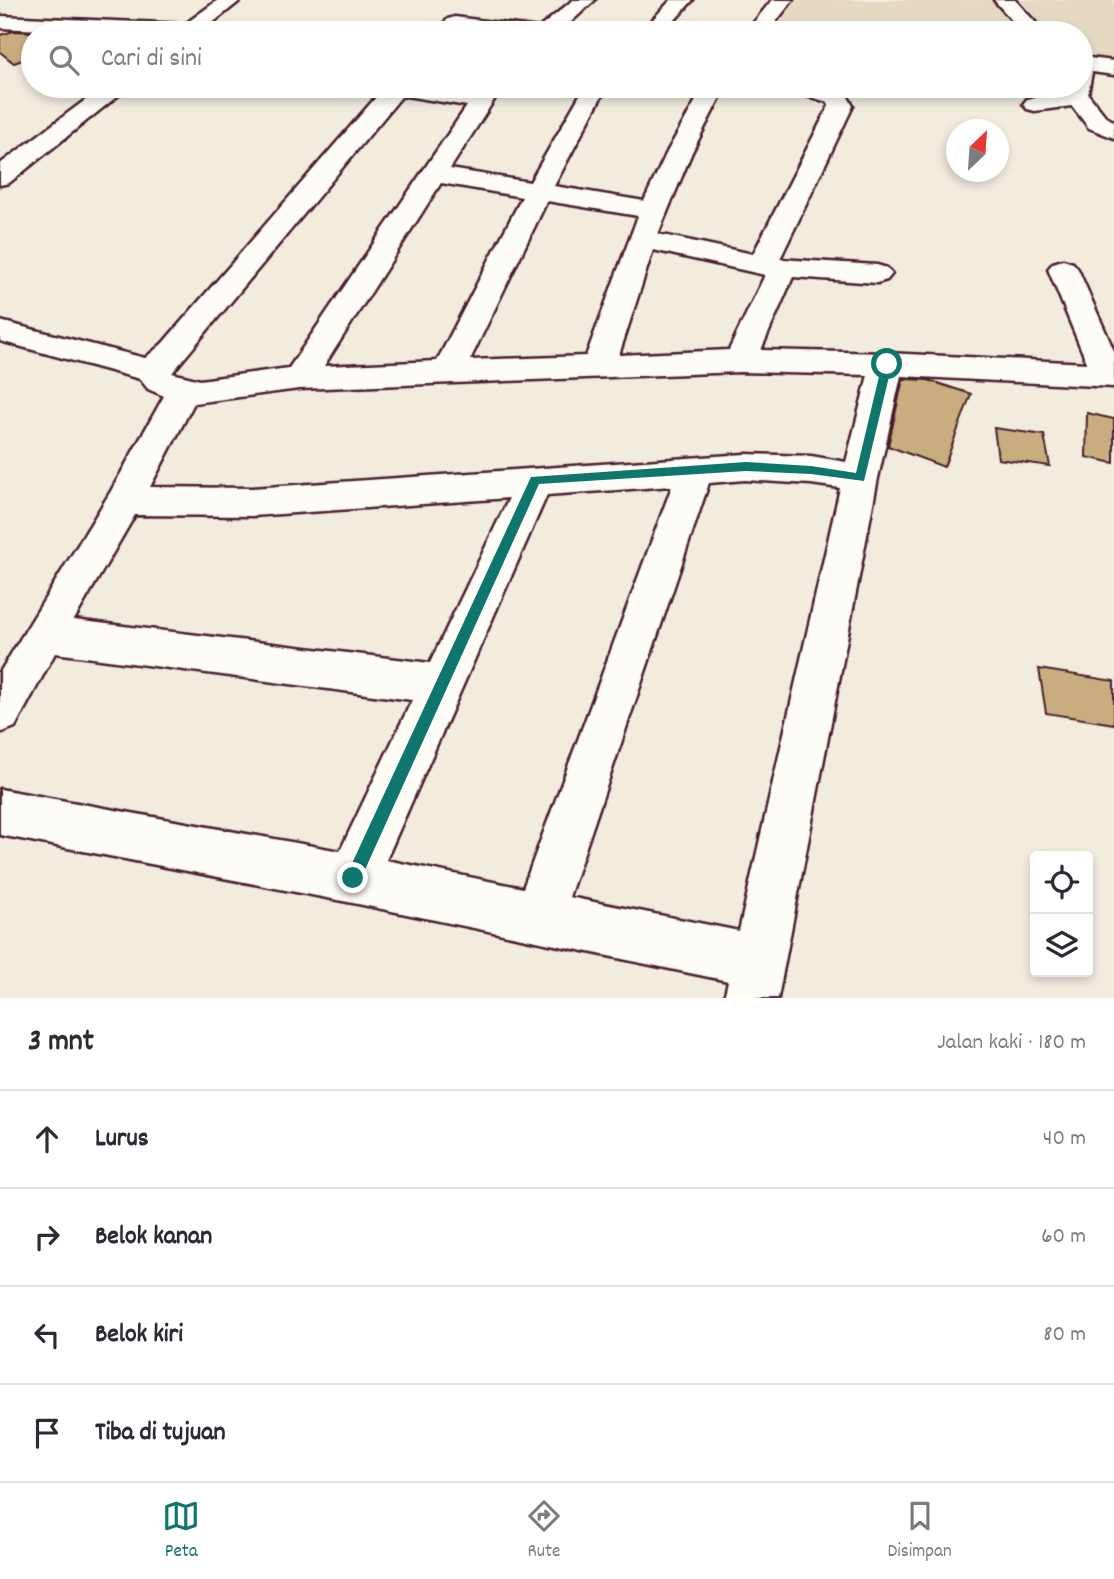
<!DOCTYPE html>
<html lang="id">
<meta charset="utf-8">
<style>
body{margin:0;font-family:Dekko,sans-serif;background:#f2f2f3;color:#2b2b33}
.controls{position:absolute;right:21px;bottom:21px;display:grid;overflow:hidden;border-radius:7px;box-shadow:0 4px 10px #0003}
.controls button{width:63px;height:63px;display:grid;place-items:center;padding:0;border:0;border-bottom:2px solid #e1e1e2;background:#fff;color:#2b2b33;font:35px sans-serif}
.compass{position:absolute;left:946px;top:119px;width:63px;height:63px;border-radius:50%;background:#fff;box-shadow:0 4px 10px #0003;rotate:25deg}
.stop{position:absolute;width:21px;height:21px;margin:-16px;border:5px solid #0f766e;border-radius:50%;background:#fff}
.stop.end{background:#0f766e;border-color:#fff;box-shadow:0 2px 7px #0008}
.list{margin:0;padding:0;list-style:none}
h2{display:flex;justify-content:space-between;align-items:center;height:91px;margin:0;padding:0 28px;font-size:30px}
h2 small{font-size:23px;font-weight:400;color:#7c7c81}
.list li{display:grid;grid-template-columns:46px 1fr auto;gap:21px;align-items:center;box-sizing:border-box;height:98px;padding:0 28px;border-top:2px solid #e1e1e2}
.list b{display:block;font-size:26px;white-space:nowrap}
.list em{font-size:23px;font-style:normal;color:#7c7c81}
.icon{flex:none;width:38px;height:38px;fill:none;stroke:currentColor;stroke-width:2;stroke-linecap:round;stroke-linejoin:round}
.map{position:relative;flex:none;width:1114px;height:998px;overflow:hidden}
.search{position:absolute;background:#fff;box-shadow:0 4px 10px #0003;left:21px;right:21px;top:21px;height:77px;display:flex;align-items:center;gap:18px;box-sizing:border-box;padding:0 24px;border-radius:38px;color:#7c7c81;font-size:26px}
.sheet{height:483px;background:#fff}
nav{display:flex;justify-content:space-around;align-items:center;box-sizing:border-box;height:98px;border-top:2px solid #e1e1e2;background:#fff;font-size:19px;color:#7c7c81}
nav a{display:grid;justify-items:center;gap:4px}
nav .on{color:#0f766e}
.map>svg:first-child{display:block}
.built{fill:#e5d9c2}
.building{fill:#c8ad7e;stroke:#4a1f2b;stroke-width:2}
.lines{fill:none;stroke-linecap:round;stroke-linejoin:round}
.minor-casing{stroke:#4a1f2b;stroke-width:5}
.minor{fill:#fdfcf7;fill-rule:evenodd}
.route{fill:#0f766e}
</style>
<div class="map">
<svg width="1114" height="998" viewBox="0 0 1114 998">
<rect width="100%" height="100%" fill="#f2ecdf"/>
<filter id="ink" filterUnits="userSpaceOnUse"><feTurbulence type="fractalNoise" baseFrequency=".0143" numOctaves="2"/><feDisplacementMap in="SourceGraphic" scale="14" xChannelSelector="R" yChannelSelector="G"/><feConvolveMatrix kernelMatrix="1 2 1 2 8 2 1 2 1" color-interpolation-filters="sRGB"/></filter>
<g filter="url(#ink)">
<!-- built -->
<path class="built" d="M 791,0 L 1114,0 L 1114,64 L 1081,62 L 1081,33 L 899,33 L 905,22 L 897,33 L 764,33 Z"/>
<!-- building -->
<path class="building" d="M 14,31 L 33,32 L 33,56 L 14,63 L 0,52 L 0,35 Z
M 903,379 L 928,380 L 971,394 L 944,467 L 888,446 Z
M 1087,413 L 1114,419 L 1114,463 L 1086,457 Z
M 994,428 L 1044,435 L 1050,466 L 998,459 Z
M 1039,669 L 1114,681 L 1114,724 L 1046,713 Z"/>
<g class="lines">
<!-- minor casing -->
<g class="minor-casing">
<path id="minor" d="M 218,0 L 241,0 L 200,33 L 103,33 L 0,28 L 0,16 L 185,24 Z
M 573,0 L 595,0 L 559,33 L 485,33 L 448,27 L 444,23 L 448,19 L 455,17 L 539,28 Z
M 671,0 L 693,0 L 663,33 L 640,33 Z
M 772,0 L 793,0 L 767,33 L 745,33 Z
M 994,0 L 1015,0 L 1045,33 L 1023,33 Z
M 1081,57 L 1114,61 L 1114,75 L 1092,72 L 1088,94 L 1107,118 L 1114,121 L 1114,138 L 1089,128 L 1072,106 L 1035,111 L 1027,109 L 1023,104 L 1027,99 L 1063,93 L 1068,86 L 1081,86 Z
M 104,86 L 130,86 L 9,183 L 0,185 L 0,164 Z
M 344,86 L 430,86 L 476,93 L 481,86 L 503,86 L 450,169 L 530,182 L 585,86 L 607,86 L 554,186 L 644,201 L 667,152 L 704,86 L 726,86 L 692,152 L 658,234 L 753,254 L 829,106 L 828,102 L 788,91 L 784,86 L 821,86 L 846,93 L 853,106 L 780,259 L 877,265 L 887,268 L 892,274 L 887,280 L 877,283 L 793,277 L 761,350 L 887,353 L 1087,363 L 1048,269 L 1053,263 L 1063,260 L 1073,263 L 1078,269 L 1114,351 L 1114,387 L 901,376 L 878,478 L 778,998 L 724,998 L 728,981 L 353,903 L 0,835 L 0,789 L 340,851 L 412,700 L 55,653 L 15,727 L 0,733 L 0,672 L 111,491 L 164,396 L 148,389 L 140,379 L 0,341 L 0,321 L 145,358 L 162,344 L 377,96 L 347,91 ZM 406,96 L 467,106 L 289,368 L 200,380 L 172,373 L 401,97 ZM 441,183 L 522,197 L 437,361 L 324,366 ZM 547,201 L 638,216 L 586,356 L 470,360 ZM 653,250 L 765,275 L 729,350 L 619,355 ZM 740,372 L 868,375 L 846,462 L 811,456 L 745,454 L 252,488 L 150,487 L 194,403 L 299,389 ZM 745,480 L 811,484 L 840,488 L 739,931 L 569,897 L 709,483 ZM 672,486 L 523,888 L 386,860 L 547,495 ZM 509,498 L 430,663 L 74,620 L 135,515 L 252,516 Z"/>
</g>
<!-- minor -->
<use href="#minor" class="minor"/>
</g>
</g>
<!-- route -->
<path class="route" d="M 887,361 L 892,364 L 864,481 L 811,474 L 746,471 L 539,484 L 359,883 L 353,885 L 348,883 L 346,878 L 348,872 L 531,477 L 746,462 L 811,466 L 856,473 L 882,364 Z"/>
</svg>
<div class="controls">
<button><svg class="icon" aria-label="locate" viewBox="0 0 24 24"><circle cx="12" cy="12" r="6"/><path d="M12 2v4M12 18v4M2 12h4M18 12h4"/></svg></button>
<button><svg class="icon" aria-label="layers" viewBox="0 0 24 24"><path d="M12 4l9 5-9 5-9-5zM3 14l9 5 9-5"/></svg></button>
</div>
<svg class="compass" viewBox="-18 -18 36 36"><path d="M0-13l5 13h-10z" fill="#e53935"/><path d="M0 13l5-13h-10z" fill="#7c7c81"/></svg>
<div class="stop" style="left:887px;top:364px"></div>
<div class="stop end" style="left:353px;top:878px"></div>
<div class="search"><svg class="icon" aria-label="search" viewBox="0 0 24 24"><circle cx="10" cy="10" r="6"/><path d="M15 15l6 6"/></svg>Cari di sini</div>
</div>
<section class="sheet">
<h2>3 mnt<small>Jalan kaki · 180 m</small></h2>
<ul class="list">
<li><svg class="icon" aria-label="ahead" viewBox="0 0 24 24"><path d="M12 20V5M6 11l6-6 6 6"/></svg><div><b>Lurus</b></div><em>40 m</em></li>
<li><svg class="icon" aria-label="right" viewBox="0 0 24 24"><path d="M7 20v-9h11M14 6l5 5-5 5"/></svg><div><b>Belok kanan</b></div><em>60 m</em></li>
<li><svg class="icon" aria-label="left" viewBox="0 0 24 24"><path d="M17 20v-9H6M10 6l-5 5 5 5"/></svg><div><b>Belok kiri</b></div><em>80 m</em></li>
<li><svg class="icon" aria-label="arrive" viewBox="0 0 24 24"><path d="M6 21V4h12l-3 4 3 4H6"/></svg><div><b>Tiba di tujuan</b></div></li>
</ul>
</section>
<nav>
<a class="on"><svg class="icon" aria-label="map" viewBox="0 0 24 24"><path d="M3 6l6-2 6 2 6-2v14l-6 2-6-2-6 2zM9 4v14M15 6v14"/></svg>Peta</a>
<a><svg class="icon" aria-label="directions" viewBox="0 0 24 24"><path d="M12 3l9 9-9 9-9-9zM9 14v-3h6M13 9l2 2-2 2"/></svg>Rute</a>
<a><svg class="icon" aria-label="saved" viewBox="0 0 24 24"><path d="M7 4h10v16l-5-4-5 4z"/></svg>Disimpan</a>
</nav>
